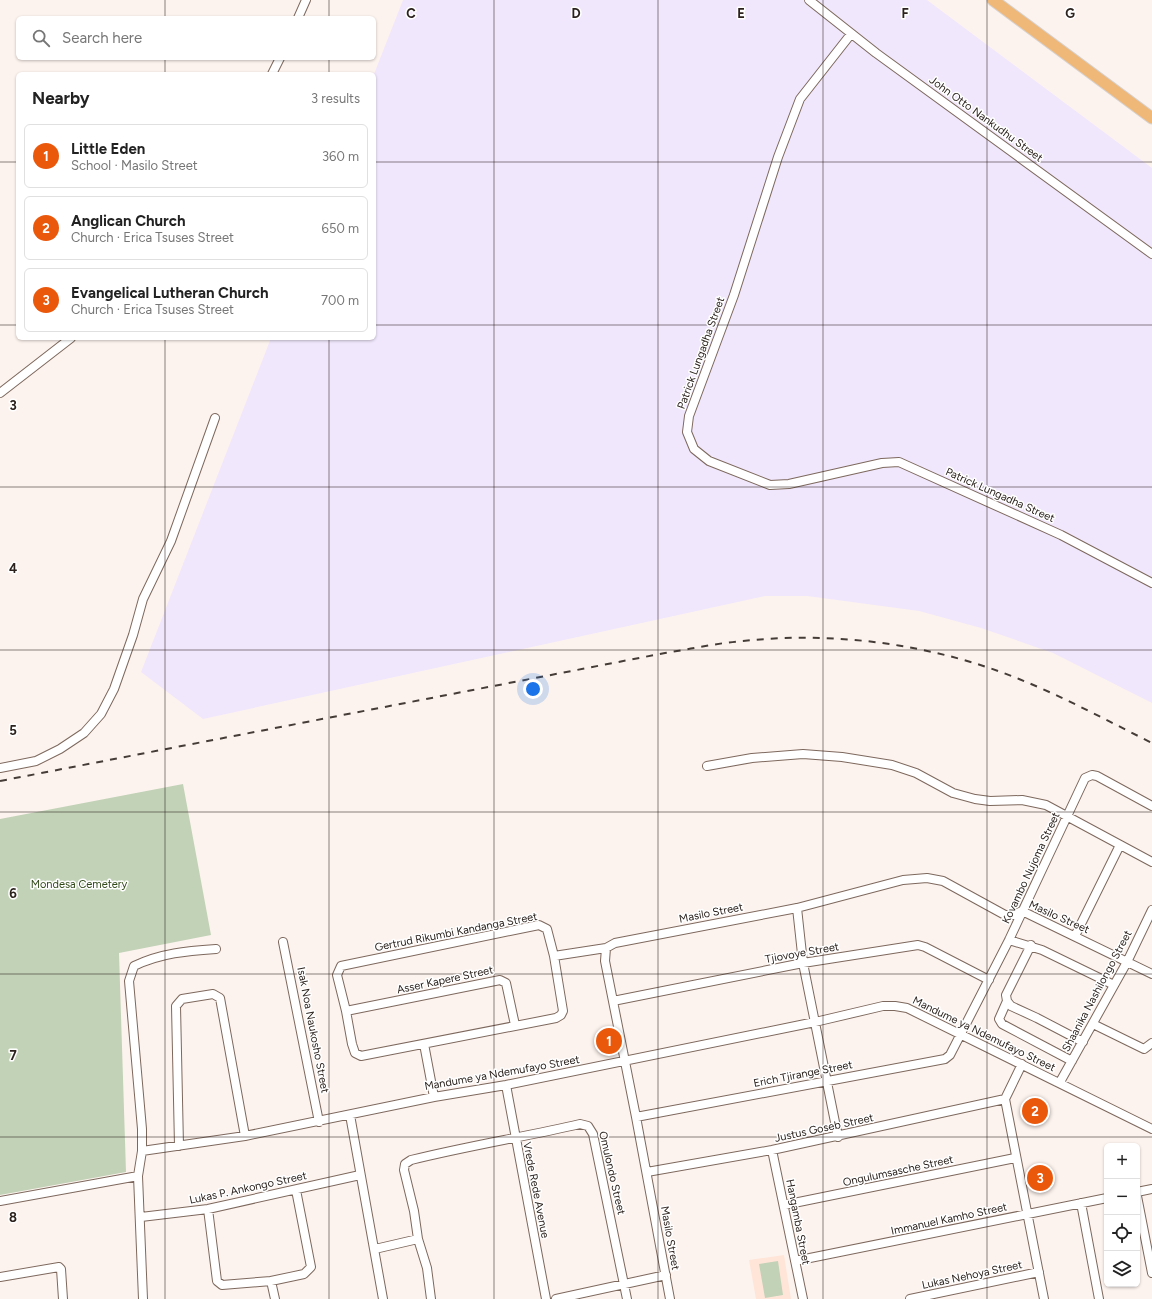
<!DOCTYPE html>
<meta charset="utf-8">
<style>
body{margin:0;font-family:Figtree,sans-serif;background:#f6f6f6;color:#222}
.controls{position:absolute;right:12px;bottom:12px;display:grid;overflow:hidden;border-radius:6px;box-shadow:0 1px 3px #0004}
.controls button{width:36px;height:36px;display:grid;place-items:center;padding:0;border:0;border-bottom:1px solid #e0e0e0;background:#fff;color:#222;font:20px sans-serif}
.you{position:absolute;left:533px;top:689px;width:14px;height:14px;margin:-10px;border:3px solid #fff;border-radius:50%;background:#1a73e8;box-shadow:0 0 0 6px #1a73e833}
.badge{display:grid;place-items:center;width:26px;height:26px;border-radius:50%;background:#ea580c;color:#fff;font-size:13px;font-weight:700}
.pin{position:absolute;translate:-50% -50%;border:2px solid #fff;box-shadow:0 1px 4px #0006}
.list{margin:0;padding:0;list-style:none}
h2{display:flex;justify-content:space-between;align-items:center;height:52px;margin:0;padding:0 16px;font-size:17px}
h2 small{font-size:13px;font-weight:400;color:#767676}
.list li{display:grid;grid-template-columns:26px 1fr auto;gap:12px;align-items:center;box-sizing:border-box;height:64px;margin:0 8px 8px;padding:0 8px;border:1px solid #e0e0e0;border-radius:6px}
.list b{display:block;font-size:15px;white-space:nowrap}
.list p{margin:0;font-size:13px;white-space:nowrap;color:#767676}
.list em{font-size:13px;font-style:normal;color:#767676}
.icon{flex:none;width:22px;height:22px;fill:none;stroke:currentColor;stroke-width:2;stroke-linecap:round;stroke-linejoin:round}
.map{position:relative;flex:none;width:1152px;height:1299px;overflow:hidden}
.search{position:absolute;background:#fff;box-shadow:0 1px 3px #0004;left:16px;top:16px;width:360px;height:44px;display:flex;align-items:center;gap:10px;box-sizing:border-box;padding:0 14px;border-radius:6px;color:#767676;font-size:15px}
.panel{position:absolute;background:#fff;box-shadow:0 1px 3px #0004;left:16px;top:72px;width:360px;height:268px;border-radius:6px}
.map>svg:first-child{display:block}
.industrial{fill:#f0e7fc}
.built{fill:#ffe5d8}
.green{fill:#c2d2b7}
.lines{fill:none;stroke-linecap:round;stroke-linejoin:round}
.minor-casing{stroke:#7d685d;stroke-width:10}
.highway-casing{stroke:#d5d3d2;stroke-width:13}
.minor{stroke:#fff;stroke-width:8}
.highway{stroke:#efb778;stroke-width:11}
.rail{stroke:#453c37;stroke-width:2;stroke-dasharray:7 7;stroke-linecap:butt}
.grid{fill:none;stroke:#2b221d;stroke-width:1;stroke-opacity:0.55}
.labels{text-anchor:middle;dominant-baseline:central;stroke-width:3;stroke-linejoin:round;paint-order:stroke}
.street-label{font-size:11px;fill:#2b221d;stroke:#fff}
.park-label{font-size:11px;fill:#314a18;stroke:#fff}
.grid-label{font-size:13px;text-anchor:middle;font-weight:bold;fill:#2b221d;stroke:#fff;stroke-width:3;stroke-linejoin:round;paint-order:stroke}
</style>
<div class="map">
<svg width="1152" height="1299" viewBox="0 0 1152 1299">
<rect width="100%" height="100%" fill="#fdf3ee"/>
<!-- industrial -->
<path class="industrial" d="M 403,0 L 927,0 L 1152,168 L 1152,703 L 1053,653 L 981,628 L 919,611 L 807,596 L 765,596 L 203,719 L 141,672 L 271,338 L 374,338 L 374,74 Z"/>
<!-- built -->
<path class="built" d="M 615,1030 L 618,1049 L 603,1053 L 599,1033 Z
M 784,1255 L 791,1299 L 756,1299 L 749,1260 Z"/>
<!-- green -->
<path class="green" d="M 183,784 L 211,935 L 119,953 L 126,1172 L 0,1195 L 0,819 Z
M 778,1261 L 783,1295 L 765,1298 L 759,1264 Z"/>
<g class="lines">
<!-- minor casing -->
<g class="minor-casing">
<path id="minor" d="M 809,0 L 876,53 L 1152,254
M 298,18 L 306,0
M 851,34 L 800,99 L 778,157 L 734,295 L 689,416 L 687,432 L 694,449 L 709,461 L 770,485 L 789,484 L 882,463 L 899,462 L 1061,535 L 1152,583
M 272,74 L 280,58
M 0,393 L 71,338
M 707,766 L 752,758 L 803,754 L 842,757 L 892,765 L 916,773 L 953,793 L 975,799 L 990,801 L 1022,800 L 1046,805 L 1152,862
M 0,768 L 36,761 L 60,749 L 84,733 L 101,714 L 114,689 L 133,635 L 143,599 L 171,541 L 215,418
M 797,908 L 803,963 L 838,1137
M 539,925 L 547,929 L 554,956 L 563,1011 L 561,1015 L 556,1018 L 361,1056 L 355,1053 L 352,1044 L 346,1011 L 337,975 L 341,966 Z
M 1075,936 L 1120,845
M 1009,940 L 1042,950 L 1114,985
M 283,942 L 319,1122
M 1031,945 L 1006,995 L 1007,1001 L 1011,1006 L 1037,1018 L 1083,1042
M 554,956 L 606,948
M 613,1001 L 803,963 L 918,945 L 925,947 L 989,980
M 1007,1001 L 999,1019 L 1002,1024 L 1072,1061
M 346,1011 L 500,980 L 506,983 L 515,1025
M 1093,1024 L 1144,1049 L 1152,1043
M 424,1044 L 434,1097
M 1022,1064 L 1005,1099 L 1044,1299
M 1060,1082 L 1127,962 L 1152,910
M 506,1085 L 546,1299
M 350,1115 L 383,1299
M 636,1117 L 945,1059 L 950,1055 L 1009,940 L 1085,778 L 1092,775 L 1097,776 L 1152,806
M 179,1146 L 176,1006 L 182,999 L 213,994 L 220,998 L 245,1136
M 772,1150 L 803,1299
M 142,1151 L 245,1136 L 434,1097 L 506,1085 L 815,1022 L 883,1006 L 895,1006 L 907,1008 L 1152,1129
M 647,1172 L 772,1150 L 1005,1099
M 1137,1192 L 1152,1189
M 1137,1196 L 1152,1273
M 0,1201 L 138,1176
M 1081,1203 L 1099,1299
M 784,1205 L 1015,1158
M 208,1209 L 217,1281 L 222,1285 L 271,1281 L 304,1274 L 311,1267 L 296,1190
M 141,1217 L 208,1209 L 360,1175
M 375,1249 L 418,1239
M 795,1261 L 1107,1198
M 0,1277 L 59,1267 L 61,1269 L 63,1299
M 271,1281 L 275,1299
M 143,1299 L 138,1176 L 142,1151 L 142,1129 L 129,981 L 134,966 C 161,953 187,951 216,949
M 431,1299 L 427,1268 L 418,1239 L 414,1211 L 404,1170 L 405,1164 L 411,1160 C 467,1146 524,1137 580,1124 L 588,1126 L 593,1134 L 627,1299
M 556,1299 L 666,1275
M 670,1299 L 636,1117 L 605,961 L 606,948 L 615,943 L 797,908 L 903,880 L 927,878 L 943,881 L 1005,915 L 1013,915 L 1022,911 L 1152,974
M 910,1299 L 1039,1272"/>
</g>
<!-- highway casing -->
<g class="highway-casing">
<path id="highway" d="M 993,0 L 1152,118"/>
</g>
<!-- minor -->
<use href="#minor" class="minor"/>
<!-- highway -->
<use href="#highway" class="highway"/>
<!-- rail -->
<path class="rail" d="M 0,781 L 665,653 C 691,649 717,643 743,641 C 834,631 933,644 1019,679 C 1064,697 1108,721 1152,743"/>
</g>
<!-- grid -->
<path class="grid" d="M 165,0 L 165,18M 329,0 L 329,18M 494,0 L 494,1299M 658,0 L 658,1299M 823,0 L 823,1299M 987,0 L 987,1299M 165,58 L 165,74M 329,58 L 329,74M 0,162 L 18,162M 374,162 L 1152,162M 0,325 L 18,325M 374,325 L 1152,325M 165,338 L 165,1299M 329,338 L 329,1299M 0,487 L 1152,487M 0,650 L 1152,650M 0,812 L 1152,812M 0,974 L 1152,974M 0,1137 L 1152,1137"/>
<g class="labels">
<!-- street labels -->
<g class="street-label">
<text transform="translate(986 119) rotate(36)">John Otto Nankudhu Street</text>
<text transform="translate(701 353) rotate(-70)">Patrick Lungadha Street</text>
<text transform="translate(1000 495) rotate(24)">Patrick Lungadha Street</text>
<text transform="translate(1031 868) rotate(-65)">Kovambo Nujoma Street</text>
<text transform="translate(711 913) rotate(-11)">Masilo Street</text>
<text transform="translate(1059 917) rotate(24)">Masilo Street</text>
<text transform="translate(456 932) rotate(-11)">Gertrud Rikumbi Kandanga Street</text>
<text transform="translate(802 953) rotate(-10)">Tjiovoye Street</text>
<text transform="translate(445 980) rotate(-12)">Asser Kapere Street</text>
<text transform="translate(1097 991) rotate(-62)">Shaanika Nashilongo Street</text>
<text transform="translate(313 1030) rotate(79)">Isak Noa Naukosho Street</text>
<text transform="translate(984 1034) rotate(26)">Mandume ya Ndemufayo Street</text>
<text transform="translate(502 1073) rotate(-10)">Mandume ya Ndemufayo Street</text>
<text transform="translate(803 1074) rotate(-11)">Erich Tjirange Street</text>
<text transform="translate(824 1128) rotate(-12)">Justus Goseb Street</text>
<text transform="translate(898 1171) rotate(-12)">Ongulumsasche Street</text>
<text transform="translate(612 1173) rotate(77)">Omulondo Street</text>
<text transform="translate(248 1188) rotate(-12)">Lukas P. Ankongo Street</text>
<text transform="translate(536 1190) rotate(79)">Vrede Rede Avenue</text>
<text transform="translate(949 1219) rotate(-12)">Immanuel Kamho Street</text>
<text transform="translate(798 1222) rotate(79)">Hangamba Street</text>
<text transform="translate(670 1238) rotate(80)">Masilo Street</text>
<text transform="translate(972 1275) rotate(-12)">Lukas Nehoya Street</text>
</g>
<!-- park labels -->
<g class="park-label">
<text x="79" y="884">Mondesa Cemetery</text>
</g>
</g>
<g class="grid-label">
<text x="411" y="18">C</text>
<text x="576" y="18">D</text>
<text x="741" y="18">E</text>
<text x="905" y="18">F</text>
<text x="1070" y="18">G</text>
<text x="13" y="410">3</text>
<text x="13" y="573">4</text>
<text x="13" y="735">5</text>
<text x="13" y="898">6</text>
<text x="13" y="1060">7</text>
<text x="13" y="1222">8</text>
</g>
</svg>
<div class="controls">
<button>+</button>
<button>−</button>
<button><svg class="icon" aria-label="locate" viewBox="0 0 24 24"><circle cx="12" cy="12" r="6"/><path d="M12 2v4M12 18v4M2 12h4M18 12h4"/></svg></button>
<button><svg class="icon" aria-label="layers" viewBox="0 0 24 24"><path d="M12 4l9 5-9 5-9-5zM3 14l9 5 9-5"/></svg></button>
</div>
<div class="you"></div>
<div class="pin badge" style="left:609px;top:1041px">1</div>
<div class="pin badge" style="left:1035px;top:1111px">2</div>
<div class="pin badge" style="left:1040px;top:1178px">3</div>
<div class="search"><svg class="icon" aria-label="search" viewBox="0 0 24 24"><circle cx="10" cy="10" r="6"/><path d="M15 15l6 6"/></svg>Search here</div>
<section class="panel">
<h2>Nearby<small>3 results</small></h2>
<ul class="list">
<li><span class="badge">1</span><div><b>Little Eden</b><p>School · Masilo Street</p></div><em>360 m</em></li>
<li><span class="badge">2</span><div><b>Anglican Church</b><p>Church · Erica Tsuses Street</p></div><em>650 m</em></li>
<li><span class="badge">3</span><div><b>Evangelical Lutheran Church</b><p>Church · Erica Tsuses Street</p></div><em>700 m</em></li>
</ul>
</section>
</div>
